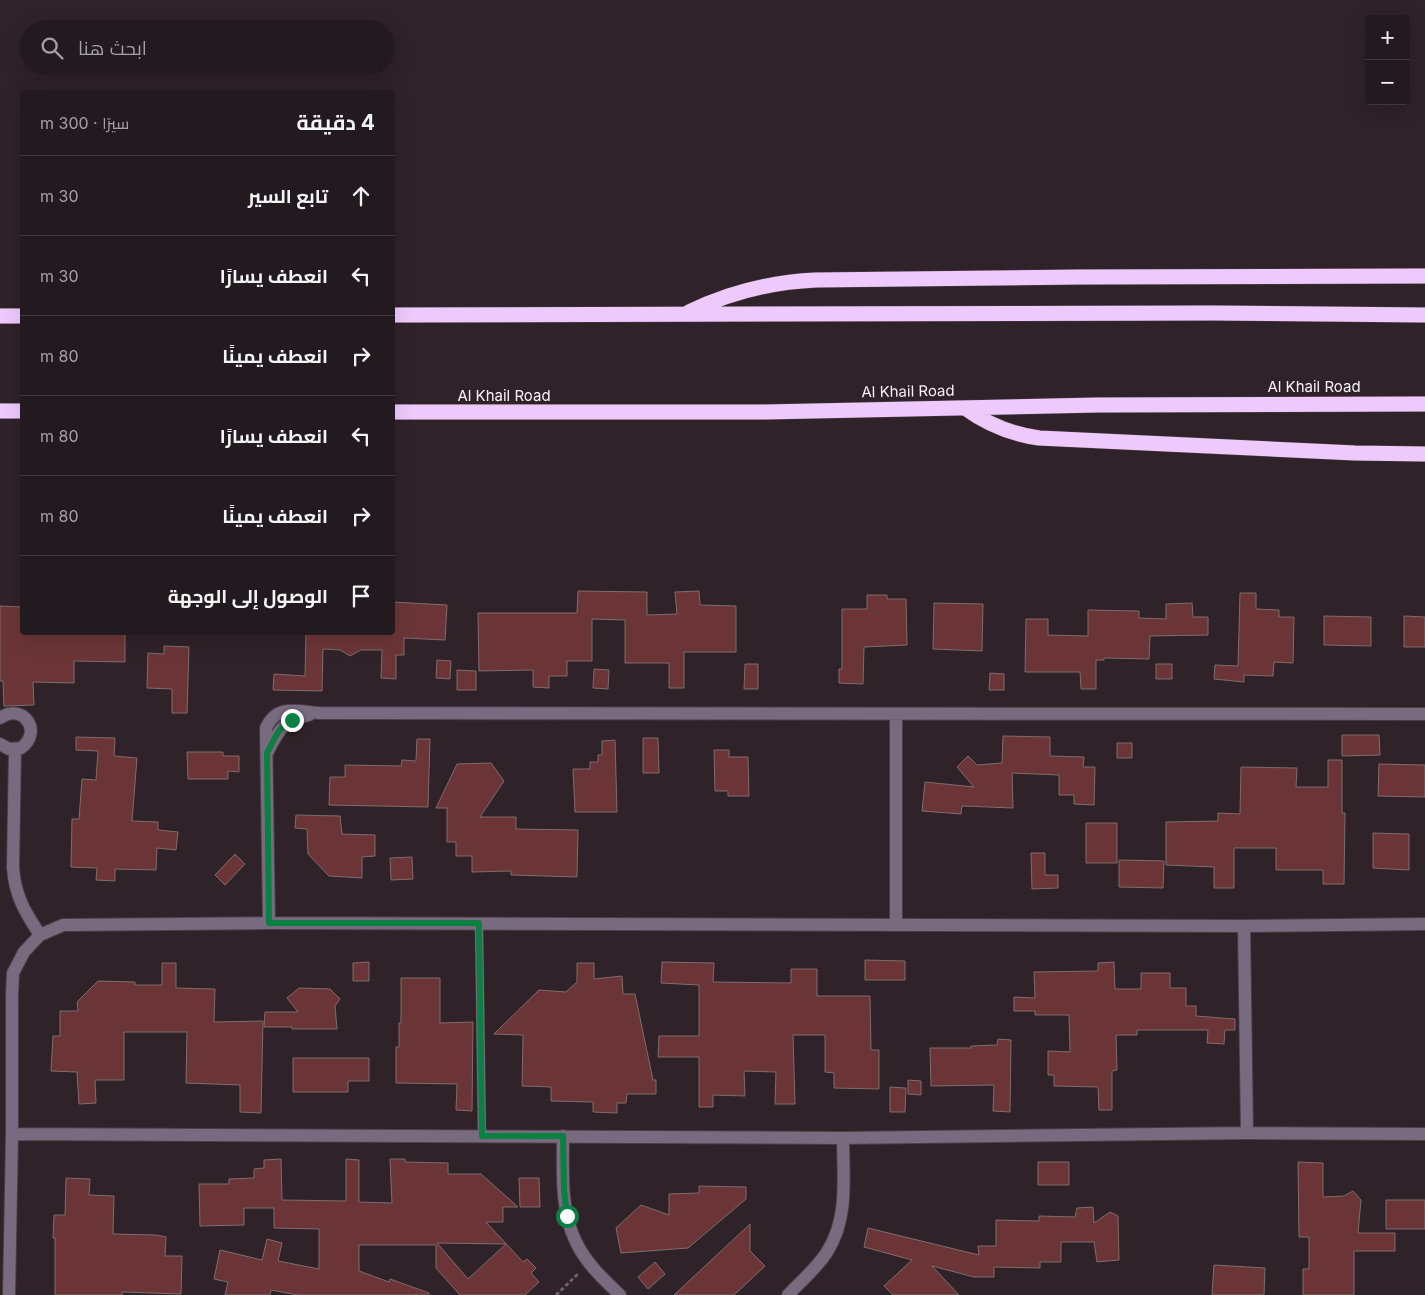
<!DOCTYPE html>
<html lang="ar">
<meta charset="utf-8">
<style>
body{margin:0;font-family:Inter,Cairo,sans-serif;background:#2f272c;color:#f1f3f6;direction:rtl}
.controls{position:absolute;right:15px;top:15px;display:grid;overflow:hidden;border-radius:5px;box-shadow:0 5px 20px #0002}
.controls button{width:45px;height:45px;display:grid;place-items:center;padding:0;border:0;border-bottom:1px solid #40383d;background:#231a1f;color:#f1f3f6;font:25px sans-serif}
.stop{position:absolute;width:15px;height:15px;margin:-11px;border:4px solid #0b8043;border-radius:50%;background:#fff}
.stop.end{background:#0b8043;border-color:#fff;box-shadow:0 1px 5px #0008}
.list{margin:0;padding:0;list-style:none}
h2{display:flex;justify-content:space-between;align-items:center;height:65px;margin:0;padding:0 20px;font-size:21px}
h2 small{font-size:16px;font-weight:400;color:#a3a1a4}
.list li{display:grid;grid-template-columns:32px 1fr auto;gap:15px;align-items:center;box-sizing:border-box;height:80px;padding:0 20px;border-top:1px solid #40383d}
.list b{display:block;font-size:19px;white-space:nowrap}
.list em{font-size:16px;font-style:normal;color:#a3a1a4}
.icon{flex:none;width:28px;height:28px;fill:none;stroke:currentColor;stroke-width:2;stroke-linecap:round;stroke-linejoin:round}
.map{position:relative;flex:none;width:1425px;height:1295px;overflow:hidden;direction:ltr}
.search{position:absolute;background:#231a1f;box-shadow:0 5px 20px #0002;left:20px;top:20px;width:375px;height:55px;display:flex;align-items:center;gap:12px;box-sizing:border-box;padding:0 18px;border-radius:28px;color:#a3a1a4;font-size:19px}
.panel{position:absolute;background:#231a1f;box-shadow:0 5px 20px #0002;left:20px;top:90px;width:375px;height:545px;border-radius:5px;direction:rtl}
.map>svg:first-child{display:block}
.building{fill:#6b3537;stroke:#7f6c6c;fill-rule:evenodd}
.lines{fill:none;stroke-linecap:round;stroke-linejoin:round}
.lane-casing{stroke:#4b3f45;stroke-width:9}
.street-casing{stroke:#4b3f45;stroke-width:14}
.highway-casing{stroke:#4b3f45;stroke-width:16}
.path{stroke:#6e6268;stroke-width:3;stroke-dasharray:4 2.5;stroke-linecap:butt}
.lane{stroke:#796b7f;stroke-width:8}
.street{stroke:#796b7f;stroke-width:12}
.highway{stroke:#eecafc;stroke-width:15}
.route{stroke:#0b8043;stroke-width:6}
.labels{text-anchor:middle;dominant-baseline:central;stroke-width:4;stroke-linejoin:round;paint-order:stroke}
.street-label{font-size:15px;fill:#f9f0f4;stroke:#2f2229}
</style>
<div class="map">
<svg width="1425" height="1295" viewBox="0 0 1425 1295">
<rect width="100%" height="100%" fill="#2f2229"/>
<!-- building -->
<path class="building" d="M 578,591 L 647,592 L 647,615 L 677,614 L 675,592 L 699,591 L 700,605 L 736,606 L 736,652 L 684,652 L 684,688 L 669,688 L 669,663 L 625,663 L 625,620 L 592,619 L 592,661 L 567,661 L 567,676 L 549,676 L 549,688 L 533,687 L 533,670 L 479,671 L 478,613 L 577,613 Z
M 1240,593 L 1256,593 L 1256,609 L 1279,610 L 1279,617 L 1294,617 L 1293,663 L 1274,662 L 1273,676 L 1244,675 L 1244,682 L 1214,679 L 1215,665 L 1238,666 Z
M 867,595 L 887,595 L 887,599 L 906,599 L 907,645 L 864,647 L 863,684 L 839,683 L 839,669 L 842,669 L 842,609 L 867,609 Z
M 392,602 L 447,605 L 445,640 L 404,638 L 404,655 L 396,655 L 396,679 L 381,678 L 382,650 L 361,650 L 350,656 L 340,650 L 323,649 L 322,691 L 273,690 L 274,674 L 305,676 L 306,632 L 392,632 Z
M 934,603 L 983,604 L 982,651 L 933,649 Z
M 1192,603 L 1193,617 L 1208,617 L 1208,635 L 1150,636 L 1149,659 L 1104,658 L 1104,660 L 1096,660 L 1096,689 L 1081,689 L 1080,672 L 1025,672 L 1026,619 L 1048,619 L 1048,635 L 1088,636 L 1088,610 L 1139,611 L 1139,618 L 1166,619 L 1166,604 Z
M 0,606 L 22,607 L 22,632 L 125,632 L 125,662 L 74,661 L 74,683 L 33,682 L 34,705 L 4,706 L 3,681 L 0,681 Z
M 1324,616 L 1371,617 L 1371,646 L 1324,645 Z
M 1404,616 L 1425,617 L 1425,647 L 1404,647 Z
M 164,646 L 189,647 L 187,713 L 172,713 L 172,689 L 147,688 L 148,653 L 164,654 Z
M 437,660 L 451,661 L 450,679 L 436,678 Z
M 745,664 L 758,664 L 758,689 L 744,689 Z
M 1156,664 L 1172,664 L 1172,679 L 1156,679 Z
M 594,669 L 609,670 L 608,689 L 593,688 Z
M 457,670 L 476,671 L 476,690 L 457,690 Z
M 990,673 L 1004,674 L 1004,690 L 989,690 Z
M 1342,735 L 1379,735 L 1380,755 L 1342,756 Z
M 1003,736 L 1050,737 L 1050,756 L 1084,757 L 1083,767 L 1095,767 L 1094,805 L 1074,804 L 1074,795 L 1059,795 L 1059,775 L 1012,773 L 1013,808 L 962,806 L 961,814 L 922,811 L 925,782 L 974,787 L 957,767 L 968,756 L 977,765 L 1002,763 Z
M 76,737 L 115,738 L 114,756 L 137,758 L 132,821 L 158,822 L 158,830 L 178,832 L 176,850 L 157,848 L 156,870 L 115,869 L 115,881 L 96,880 L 97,868 L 71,867 L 72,819 L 79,819 L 82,779 L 96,780 L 98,751 L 76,750 Z
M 643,738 L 658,738 L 659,773 L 643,773 Z
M 417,739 L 430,739 L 428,807 L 329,805 L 330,777 L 345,777 L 345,765 L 401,766 L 402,760 L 416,761 Z
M 615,740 L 617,812 L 575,812 L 573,769 L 590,769 L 590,762 L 598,762 L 598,755 L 602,755 L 602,741 Z
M 1117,743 L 1132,743 L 1132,758 L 1117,758 Z
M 714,750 L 729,750 L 729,757 L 748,757 L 749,796 L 728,796 L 728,791 L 715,791 Z
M 187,752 L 223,752 L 223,756 L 239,756 L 239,772 L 228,771 L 228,779 L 188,779 Z
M 1328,760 L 1342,760 L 1342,813 L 1345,813 L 1344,884 L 1323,884 L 1323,870 L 1276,870 L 1276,848 L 1234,848 L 1234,888 L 1214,888 L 1214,867 L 1166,865 L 1166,822 L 1218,821 L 1218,813 L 1240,814 L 1241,767 L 1297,768 L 1296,787 L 1328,787 Z
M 491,763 L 504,781 L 480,817 L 516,817 L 516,829 L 578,830 L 577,877 L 511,875 L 511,871 L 472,872 L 472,856 L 456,856 L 456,842 L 447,842 L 447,808 L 436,808 L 457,764 Z
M 1379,764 L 1425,765 L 1425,797 L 1378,796 Z
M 296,815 L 340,816 L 342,834 L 375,835 L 375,856 L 362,857 L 362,878 L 329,876 L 308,854 L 307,829 L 295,828 Z
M 1086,823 L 1117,823 L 1117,863 L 1086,863 Z
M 1373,833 L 1409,834 L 1409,870 L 1373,868 Z
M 1031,853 L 1045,853 L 1045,875 L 1058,875 L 1058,888 L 1032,889 Z
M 235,854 L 245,864 L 225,885 L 215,875 Z
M 412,857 L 413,879 L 391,880 L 390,858 Z
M 1119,860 L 1164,861 L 1163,888 L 1119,887 Z
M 865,960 L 905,961 L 905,980 L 865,980 Z
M 369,962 L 369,981 L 353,981 L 353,963 Z
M 662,962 L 714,963 L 713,982 L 791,983 L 791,969 L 817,969 L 817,996 L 870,996 L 871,1050 L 879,1050 L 879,1089 L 834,1088 L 834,1073 L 825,1072 L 825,1035 L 793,1035 L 795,1104 L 775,1104 L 776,1072 L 744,1071 L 745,1096 L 713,1095 L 713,1107 L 699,1107 L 699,1057 L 658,1057 L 659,1036 L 699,1036 L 699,985 L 661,983 Z
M 1114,962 L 1115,989 L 1141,989 L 1141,973 L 1170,973 L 1170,988 L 1186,988 L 1186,1006 L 1196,1006 L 1196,1016 L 1235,1019 L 1235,1030 L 1225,1030 L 1224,1044 L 1207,1043 L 1208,1030 L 1137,1030 L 1137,1035 L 1116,1035 L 1117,1070 L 1112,1071 L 1112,1110 L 1099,1110 L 1098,1087 L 1054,1086 L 1054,1075 L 1048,1075 L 1048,1051 L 1070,1052 L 1069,1015 L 1035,1015 L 1035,1011 L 1014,1011 L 1014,997 L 1035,998 L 1034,972 L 1098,971 L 1098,963 Z
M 162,963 L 176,963 L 176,988 L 215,989 L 214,1022 L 263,1021 L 261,1113 L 240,1112 L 240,1085 L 186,1083 L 187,1032 L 124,1032 L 124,1080 L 95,1080 L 96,1103 L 79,1104 L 77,1072 L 51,1071 L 53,1036 L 60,1036 L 60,1011 L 78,1011 L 77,1002 L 98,981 L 135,982 L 135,985 L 162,985 Z
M 577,963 L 594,963 L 594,979 L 622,976 L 623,994 L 635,994 L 653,1080 L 656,1080 L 656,1094 L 627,1094 L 626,1103 L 617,1103 L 617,1113 L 593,1112 L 593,1102 L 551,1101 L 551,1087 L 522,1086 L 523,1035 L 494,1034 L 539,990 L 566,992 L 577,982 Z
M 401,978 L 440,978 L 440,1023 L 473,1022 L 472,1111 L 456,1110 L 457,1084 L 396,1083 L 396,1047 L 399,1047 L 399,1023 L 401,1023 Z
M 299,988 L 330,989 L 340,999 L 335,1006 L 337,1029 L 292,1029 L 292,1027 L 264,1027 L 265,1012 L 298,1012 L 287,998 Z
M 998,1039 L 1011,1040 L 1010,1112 L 993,1111 L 994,1085 L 931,1086 L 930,1048 L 971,1048 L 971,1046 L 997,1045 Z
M 293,1058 L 369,1058 L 369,1081 L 348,1081 L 348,1092 L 293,1092 Z
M 908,1080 L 921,1081 L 921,1095 L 908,1094 Z
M 890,1087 L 906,1088 L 905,1112 L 890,1112 Z
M 281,1159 L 282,1200 L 346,1201 L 346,1159 L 359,1160 L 359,1202 L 392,1203 L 390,1159 L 405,1159 L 405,1162 L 448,1163 L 448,1174 L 481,1174 L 518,1207 L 503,1207 L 503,1222 L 486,1222 L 523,1262 L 527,1259 L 536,1268 L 531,1273 L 539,1282 L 525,1295 L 460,1295 L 436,1268 L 436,1245 L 359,1245 L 359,1271 L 389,1282 L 390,1279 L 429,1293 L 429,1295 L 298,1295 L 271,1290 L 270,1295 L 225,1295 L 228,1282 L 214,1279 L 220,1250 L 262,1260 L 267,1239 L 282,1243 L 278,1261 L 319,1269 L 319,1229 L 274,1228 L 274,1208 L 244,1208 L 244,1225 L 200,1226 L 199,1184 L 229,1184 L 229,1179 L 254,1178 L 254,1169 L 264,1168 L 264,1160 ZM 437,1243 L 506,1244 L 468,1279 Z
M 1038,1162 L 1069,1162 L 1069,1185 L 1038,1185 Z
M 1298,1162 L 1323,1163 L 1323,1197 L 1344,1196 L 1353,1191 L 1361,1200 L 1358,1233 L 1395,1233 L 1395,1251 L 1354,1251 L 1354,1295 L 1303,1295 L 1303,1269 L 1309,1269 L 1309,1237 L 1299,1237 Z
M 66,1178 L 90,1179 L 89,1195 L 114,1196 L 113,1234 L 156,1235 L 166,1237 L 165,1256 L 182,1256 L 181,1294 L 122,1292 L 122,1295 L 55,1295 L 55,1238 L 53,1238 L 54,1215 L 65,1215 Z
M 519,1178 L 539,1178 L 540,1207 L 520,1207 Z
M 699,1186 L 746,1187 L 746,1199 L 688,1248 L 621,1253 L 616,1228 L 641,1205 L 669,1215 L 669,1194 L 699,1193 Z
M 1386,1200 L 1425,1200 L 1425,1229 L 1386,1229 Z
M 1093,1207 L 1094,1223 L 1110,1212 L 1118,1216 L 1119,1260 L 1097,1262 L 1094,1242 L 1061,1242 L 1061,1262 L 1040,1262 L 1040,1268 L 994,1267 L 994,1277 L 974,1277 L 932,1266 L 959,1295 L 893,1295 L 884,1286 L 912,1260 L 864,1247 L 868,1228 L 979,1255 L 978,1246 L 996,1246 L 996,1220 L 1039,1221 L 1039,1216 L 1075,1217 L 1077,1208 Z
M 750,1224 L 750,1251 L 765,1266 L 734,1295 L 674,1295 Z
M 655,1262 L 665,1274 L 648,1289 L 638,1277 Z
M 1214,1265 L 1265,1268 L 1264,1295 L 1212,1295 Z"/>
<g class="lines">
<!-- lane casing -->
<g class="lane-casing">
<path id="lane" d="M 479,923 L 482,1135"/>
</g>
<!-- street casing -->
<g class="street-casing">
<path id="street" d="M 0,718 C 22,702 44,731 21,748 L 9,749 L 0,744
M 15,749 L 13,868 C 15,896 25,912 40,935
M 267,753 C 279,730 282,721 309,715
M 269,923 L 266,728 C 277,704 296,711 319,713 L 1425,714
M 896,924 L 896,714
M 1244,926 L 1247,1133
M 12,1134 L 843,1138 L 1247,1133 L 1425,1134
M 563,1136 C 563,1171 560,1210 576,1242 C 586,1263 603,1279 620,1295
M 9,1295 L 12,1134 L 12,996 L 13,973 L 24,952 L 40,935 L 63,925 L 269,923 L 1244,926 L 1425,924
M 788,1295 C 801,1281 817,1268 827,1252 C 849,1218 843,1176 843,1138"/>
</g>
<!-- highway casing -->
<g class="highway-casing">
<path id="highway" d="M 689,312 C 730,292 771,282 816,280 L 1081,277 L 1425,276
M 392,315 L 1213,313 L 1425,315
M 0,316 L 22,316
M 965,408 C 988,425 1011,434 1039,438 L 1355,453 L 1425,454
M 0,411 L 22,411
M 392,412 L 765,412 L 1098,405 L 1425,404"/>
</g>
<!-- path -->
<path class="path" d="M 556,1295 L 579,1273"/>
<!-- lane -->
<use href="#lane" class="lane"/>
<!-- street -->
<use href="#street" class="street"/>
<!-- highway -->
<use href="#highway" class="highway"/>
</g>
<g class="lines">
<!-- route -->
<path class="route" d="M 292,720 C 278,727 274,740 267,753 L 269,923 L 479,923 L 482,1136 L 563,1136 L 564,1190 L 567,1216"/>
</g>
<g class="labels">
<!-- street labels -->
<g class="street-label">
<text x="1314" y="386">Al Khail Road</text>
<text transform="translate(908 391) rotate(-1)">Al Khail Road</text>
<text x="504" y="395">Al Khail Road</text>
</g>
</g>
</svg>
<div class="controls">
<button>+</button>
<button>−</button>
</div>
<div class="stop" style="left:567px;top:1216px"></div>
<div class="stop end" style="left:292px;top:720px"></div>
<div class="search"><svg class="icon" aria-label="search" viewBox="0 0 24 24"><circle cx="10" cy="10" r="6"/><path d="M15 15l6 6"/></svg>ابحث هنا</div>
<section class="panel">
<h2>4 دقيقة<small>سيرًا · 300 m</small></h2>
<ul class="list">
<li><svg class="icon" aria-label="ahead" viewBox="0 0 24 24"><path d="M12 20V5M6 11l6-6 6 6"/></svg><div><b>تابع السير</b></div><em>30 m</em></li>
<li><svg class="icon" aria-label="left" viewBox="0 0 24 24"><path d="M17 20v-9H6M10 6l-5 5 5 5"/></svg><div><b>انعطف يسارًا</b></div><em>30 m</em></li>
<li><svg class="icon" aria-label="right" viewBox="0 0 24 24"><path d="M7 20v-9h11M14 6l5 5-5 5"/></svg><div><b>انعطف يمينًا</b></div><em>80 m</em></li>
<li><svg class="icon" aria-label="left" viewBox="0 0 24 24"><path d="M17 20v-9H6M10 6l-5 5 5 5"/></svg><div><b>انعطف يسارًا</b></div><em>80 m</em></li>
<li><svg class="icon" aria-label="right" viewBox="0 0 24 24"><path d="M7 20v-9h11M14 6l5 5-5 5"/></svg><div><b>انعطف يمينًا</b></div><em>80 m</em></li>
<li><svg class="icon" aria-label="arrive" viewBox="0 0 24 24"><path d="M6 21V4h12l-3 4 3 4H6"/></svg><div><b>الوصول إلى الوجهة</b></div></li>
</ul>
</section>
</div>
